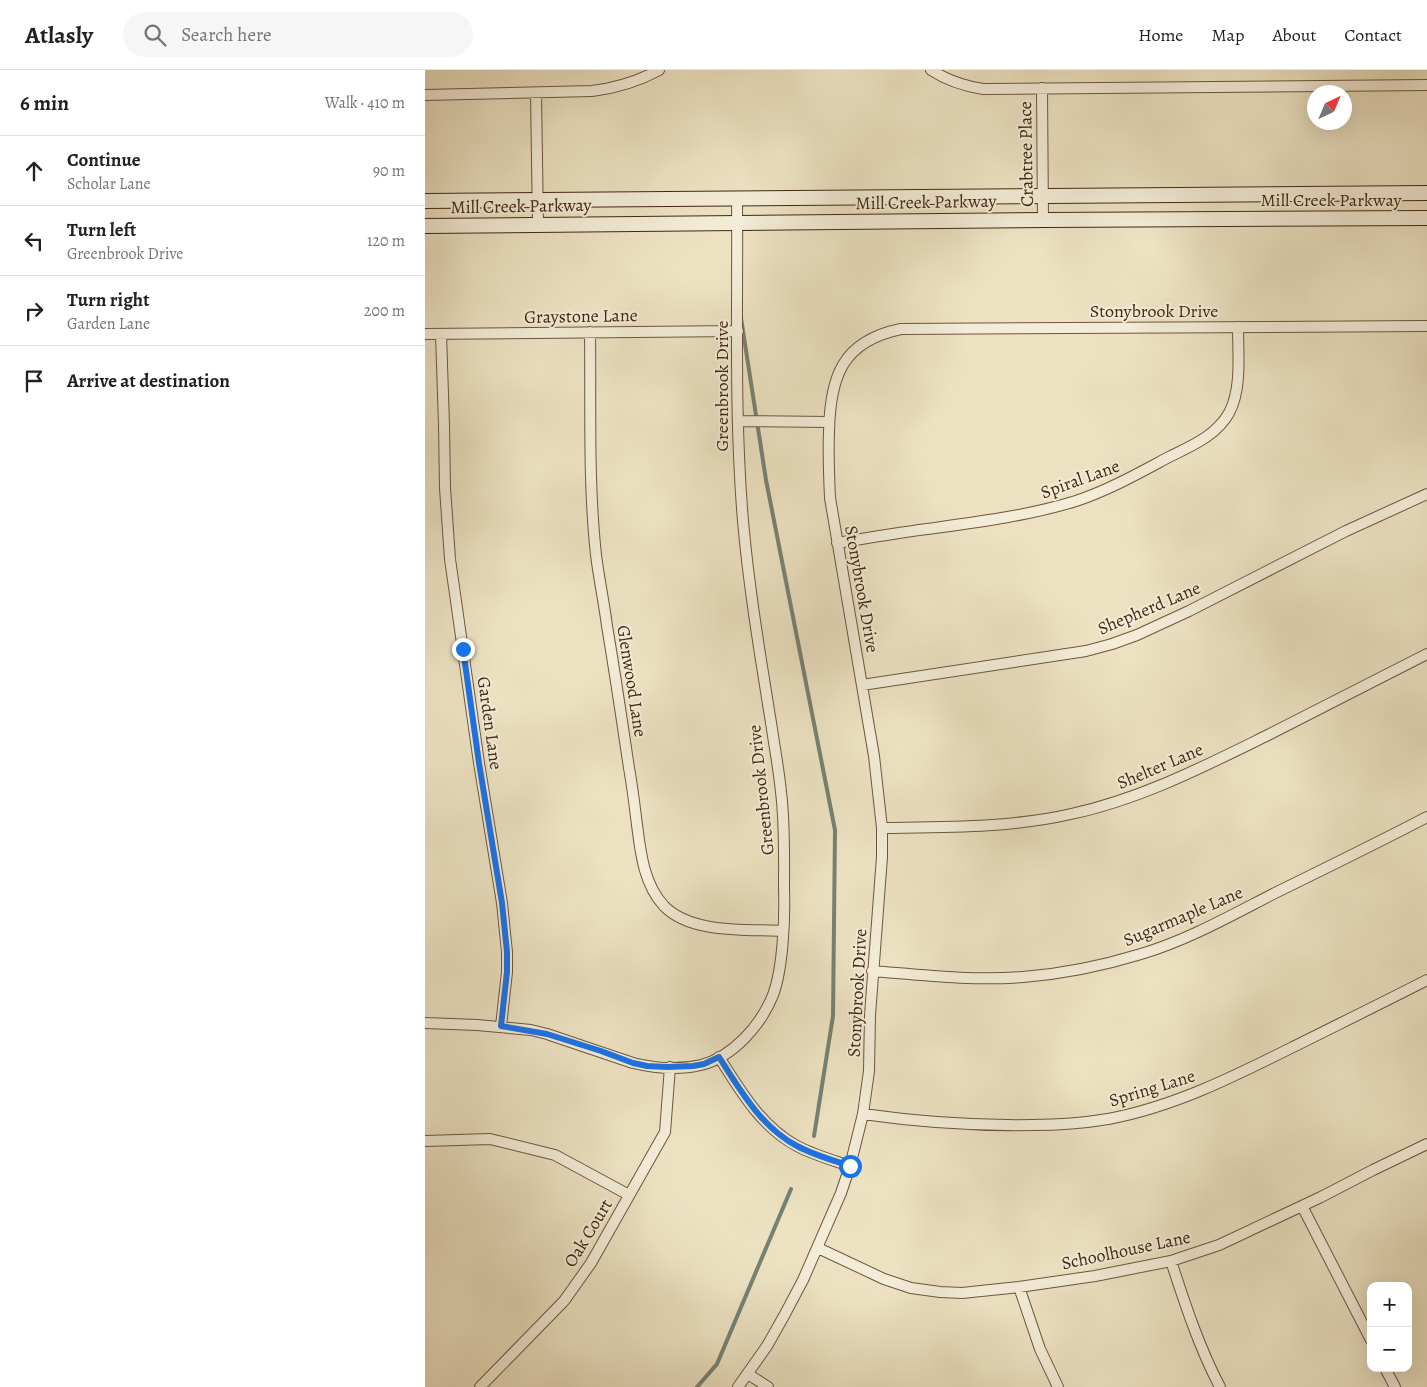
<!DOCTYPE html>
<meta charset="utf-8">
<style>
body{margin:0;font-family:Alegreya,serif;background:#f6f6f6;color:#202124}
.controls{position:absolute;right:15px;bottom:15px;display:grid;overflow:hidden;border-radius:10px;box-shadow:0 5px 20px #0002}
.controls button{width:45px;height:45px;display:grid;place-items:center;padding:0;border:0;border-bottom:1px solid #e0e0e0;background:#fff;color:#202124;font:25px sans-serif}
.compass{position:absolute;left:882px;top:15px;width:45px;height:45px;border-radius:50%;background:#fff;box-shadow:0 5px 20px #0002;rotate:44deg}
.stop{position:absolute;width:15px;height:15px;margin:-11px;border:4px solid #1a73e8;border-radius:50%;background:#fff}
.stop.end{background:#1a73e8;border-color:#fff;box-shadow:0 1px 5px #0008}
.list{margin:0;padding:0;list-style:none}
h2{display:flex;justify-content:space-between;align-items:center;height:65px;margin:0;padding:0 20px;font-size:21px}
h2 small{font-size:16px;font-weight:400;color:#757577}
.list li{display:grid;grid-template-columns:32px 1fr auto;gap:15px;align-items:center;box-sizing:border-box;height:70px;padding:0 20px;border-top:1px solid #e0e0e0}
.list b{display:block;font-size:19px;white-space:nowrap}
.list p{margin:0;font-size:16px;white-space:nowrap;color:#757577}
.list em{font-size:16px;font-style:normal;color:#757577}
.icon{flex:none;width:28px;height:28px;fill:none;stroke:currentColor;stroke-width:2;stroke-linecap:round;stroke-linejoin:round}
.map{position:relative;flex:none;width:1002px;height:1317px;overflow:hidden}
header{display:flex;align-items:center;gap:30px;box-sizing:border-box;height:70px;padding:0 25px;background:#fff;border-bottom:1px solid #e0e0e0}
header strong{font-size:24px}
nav{display:flex;gap:28px;margin-inline-start:auto;font-size:18px}
.search{width:350px;height:45px;background:#f6f6f6;display:flex;align-items:center;gap:12px;box-sizing:border-box;padding:0 18px;border-radius:28px;color:#757577;font-size:19px}
main{display:flex}
aside{flex:1;background:#fff}
.map>svg:first-child{display:block}
.lines{fill:none;stroke-linecap:round;stroke-linejoin:round}
.stream{stroke:#768273;stroke-width:4}
.minor-casing{stroke:#6c5640;stroke-width:12}
.secondary-casing{stroke:#412814;stroke-width:16}
.minor{stroke:#f3ecd7;stroke-width:10}
.secondary{stroke:#f3ecd7;stroke-width:14}
.route{stroke:#1a73e8;stroke-width:6}
.labels{text-anchor:middle;dominant-baseline:central;stroke-width:4;stroke-linejoin:round;paint-order:stroke}
.street-label{font-size:18px;fill:#412814;stroke:#f3ecd7}
</style>
<header>
<strong>Atlasly</strong>
<div class="search"><svg class="icon" aria-label="search" viewBox="0 0 24 24"><circle cx="10" cy="10" r="6"/><path d="M15 15l6 6"/></svg>Search here</div>
<nav><a>Home</a><a>Map</a><a>About</a><a>Contact</a></nav>
</header>
<main>
<aside>
<h2>6 min<small>Walk · 410 m</small></h2>
<ul class="list">
<li><svg class="icon" aria-label="ahead" viewBox="0 0 24 24"><path d="M12 20V5M6 11l6-6 6 6"/></svg><div><b>Continue</b><p>Scholar Lane</p></div><em>90 m</em></li>
<li><svg class="icon" aria-label="left" viewBox="0 0 24 24"><path d="M17 20v-9H6M10 6l-5 5 5 5"/></svg><div><b>Turn left</b><p>Greenbrook Drive</p></div><em>120 m</em></li>
<li><svg class="icon" aria-label="right" viewBox="0 0 24 24"><path d="M7 20v-9h11M14 6l5 5-5 5"/></svg><div><b>Turn right</b><p>Garden Lane</p></div><em>200 m</em></li>
<li><svg class="icon" aria-label="arrive" viewBox="0 0 24 24"><path d="M6 21V4h12l-3 4 3 4H6"/></svg><div><b>Arrive at destination</b></div></li>
</ul>
</aside>
<div class="map">
<svg width="1002" height="1317" viewBox="0 0 1002 1317">
<rect width="100%" height="100%" fill="#ece2c2"/>
<filter id="stains"><feTurbulence type="fractalNoise" baseFrequency=".004" numOctaves="4"/><feColorMatrix values="0 0 0 0 .2 0 0 0 0 .09 0 0 0 0 .02 0 0 0 .5 -.17"/></filter>
<radialGradient id="worn" r=".72"><stop offset=".6" stop-color="#630" stop-opacity="0"/><stop offset="1" stop-color="#630" stop-opacity=".3"/></radialGradient>
<g class="lines">
<!-- stream -->
<path class="stream" d="M 316,248 L 341,410 L 410,760 L 408,946 L 389,1066
M 272,1317 L 292,1294 L 366,1119"/>
<!-- minor casing -->
<g class="minor-casing">
<path id="minor" d="M 506,0 C 523,11 539,16 558,19 L 1002,15
M 617,18 L 618,150
M 111,23 L 113,155
M 0,25 L 167,21 C 191,18 212,12 234,0
M 165,262 C 166,336 163,411 171,485 C 174,509 179,532 182,556 C 190,603 197,651 204,698 C 207,714 209,731 211,747 C 215,777 217,812 239,836 C 266,864 322,859 358,861
M 0,264 L 313,261
M 16,264 L 19,355 L 20,418 L 25,489 L 54,693 L 77,833 L 82,882 L 82,902 L 76,956
M 313,351 L 404,352
M 412,473 C 442,468 472,463 502,459 C 553,452 602,446 651,431 C 684,420 714,403 744,387 C 766,376 791,366 804,343 C 817,319 813,284 813,257
M 437,615 L 661,581 L 687,574 L 712,565 L 764,541 L 921,461 L 1002,424
M 457,758 C 520,757 585,758 646,744 C 716,729 780,696 843,665 C 896,638 949,611 1002,584
M 447,901 C 497,905 548,911 598,907 C 636,904 680,895 716,884 C 763,870 807,845 850,823 C 901,798 952,773 1002,747
M 0,953 L 52,955 L 106,960 L 122,964 L 208,993 C 229,998 255,1000 276,995 C 308,987 336,955 348,925 C 358,898 360,849 359,819 C 359,787 360,754 356,722 C 354,701 350,680 347,659 C 336,590 324,520 318,451 C 309,344 313,236 312,128
M 294,987 C 315,1020 336,1057 372,1076 C 389,1085 407,1090 425,1096
M 438,1044 C 494,1052 551,1056 608,1055 C 633,1055 659,1053 683,1049 C 748,1037 808,1007 866,978 C 912,955 957,933 1002,910
M 0,1071 L 65,1069 L 130,1085 L 204,1125
M 877,1136 L 946,1270
M 393,1178 L 459,1209 L 486,1218 L 515,1222 L 537,1223 L 594,1217 L 670,1206 L 746,1191 L 794,1175 L 896,1127 L 948,1100 L 1002,1074
M 746,1191 C 760,1234 774,1277 795,1317
M 594,1217 L 615,1279 L 633,1317
M 960,1298 L 970,1317
M 323,1304 L 343,1317
M 55,1317 L 139,1231 L 166,1193 L 240,1062 L 245,997
M 313,1317 L 342,1276 L 360,1244 L 378,1210 L 416,1123 L 425,1096 L 438,1044 L 444,1001 L 445,945 L 457,787 L 457,758 L 449,686 L 405,428 C 404,406 403,384 404,362 C 405,307 417,271 476,259 L 1002,256"/>
</g>
<!-- secondary casing -->
<g class="secondary-casing">
<path id="secondary" d="M 0,131 L 1002,123
M 0,156 L 618,150 L 1002,148"/>
</g>
<!-- minor -->
<use href="#minor" class="minor"/>
<!-- secondary -->
<use href="#secondary" class="secondary"/>
</g>
<g class="lines">
<!-- route -->
<path class="route" d="M 38,579 L 54,693 L 77,833 L 82,882 L 82,902 L 76,956 L 122,964 L 176,981 L 208,993 L 222,996 L 242,997 L 268,996 L 279,994 L 294,987 C 315,1020 336,1057 372,1076 C 389,1085 407,1090 425,1096"/>
</g>
<g class="labels">
<!-- street labels -->
<g class="street-label">
<text transform="translate(601 84) rotate(-91)">Crabtree Place</text>
<text x="906" y="130">Mill Creek Parkway</text>
<text transform="translate(501 132) rotate(-1)">Mill Creek Parkway</text>
<text transform="translate(96 136) rotate(-1)">Mill Creek Parkway</text>
<text x="729" y="241">Stonybrook Drive</text>
<text transform="translate(156 246) rotate(-1)">Graystone Lane</text>
<text transform="translate(297 316) rotate(-90)">Greenbrook Drive</text>
<text transform="translate(655 409) rotate(-20)">Spiral Lane</text>
<text transform="translate(437 519) rotate(80)">Stonybrook Drive</text>
<text transform="translate(724 538) rotate(-23)">Shepherd Lane</text>
<text transform="translate(207 611) rotate(81)">Glenwood Lane</text>
<text transform="translate(65 653) rotate(82)">Garden Lane</text>
<text transform="translate(735 696) rotate(-23)">Shelter Lane</text>
<text transform="translate(336 720) rotate(-96)">Greenbrook Drive</text>
<text transform="translate(758 846) rotate(-23)">Sugarmaple Lane</text>
<text transform="translate(432 923) rotate(-87)">Stonybrook Drive</text>
<text transform="translate(727 1018) rotate(-17)">Spring Lane</text>
<text transform="translate(163 1163) rotate(-59)">Oak Court</text>
<text transform="translate(701 1180) rotate(-12)">Schoolhouse Lane</text>
</g>
</g>
<rect width="100%" height="100%" filter="url(#stains)"/>
<rect width="100%" height="100%" fill="url(#worn)"/>
</svg>
<div class="controls">
<button>+</button>
<button>−</button>
</div>
<svg class="compass" viewBox="-18 -18 36 36"><path d="M0-13l5 13h-10z" fill="#e53935"/><path d="M0 13l5-13h-10z" fill="#757577"/></svg>
<div class="stop" style="left:425px;top:1096px"></div>
<div class="stop end" style="left:38px;top:579px"></div>
</div>
</main>
